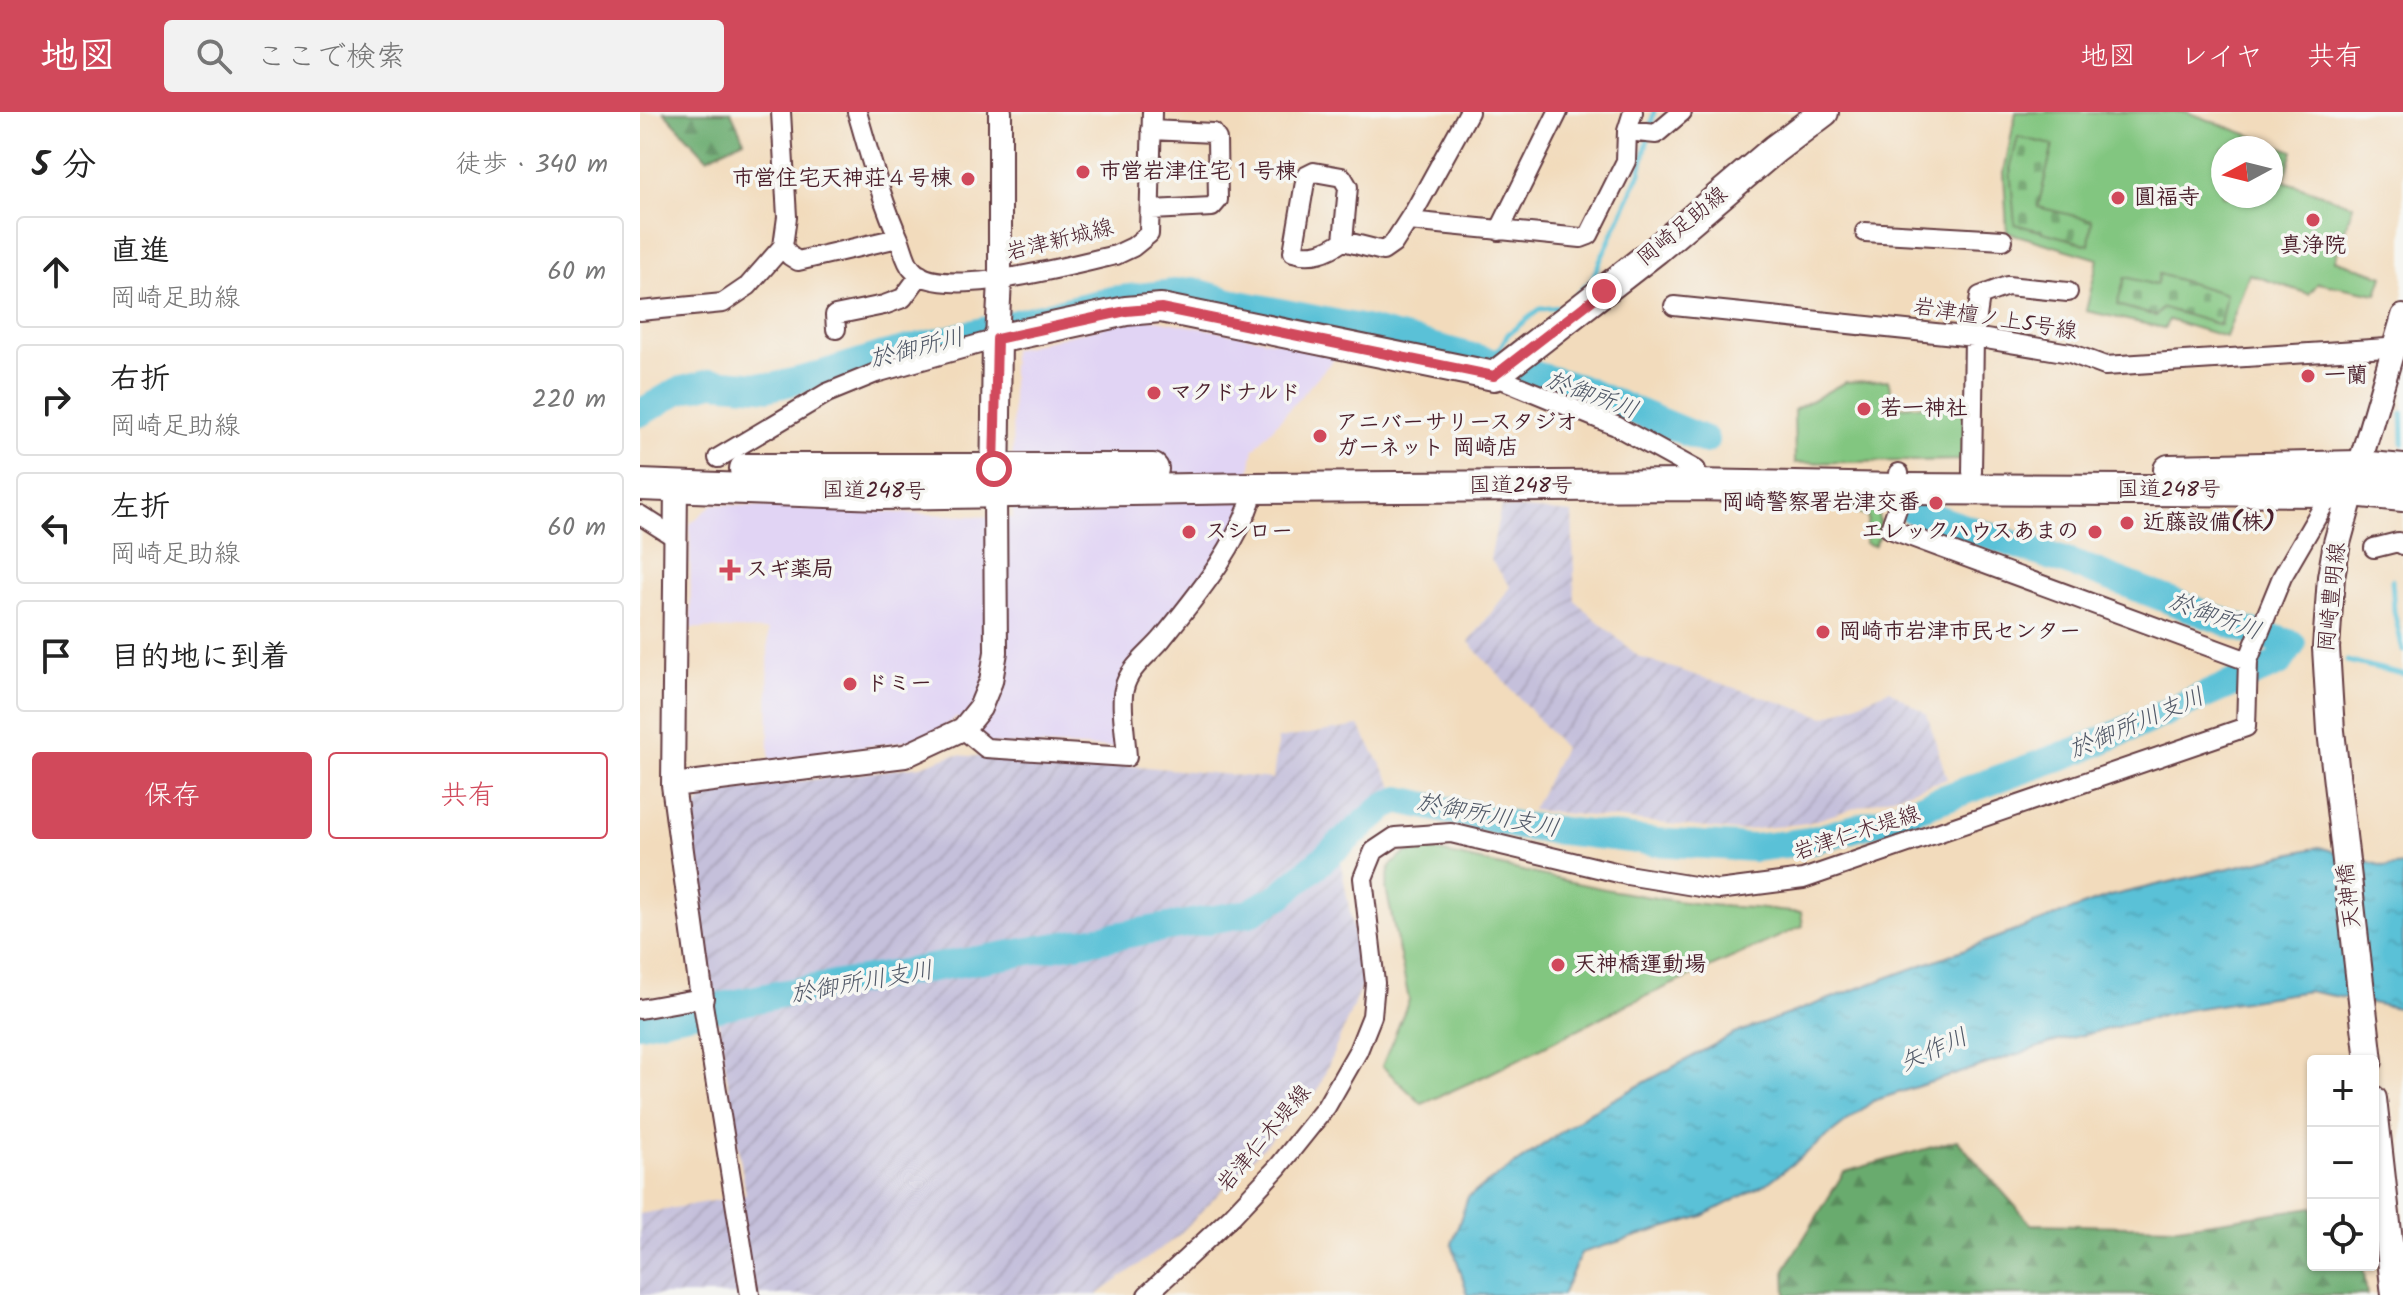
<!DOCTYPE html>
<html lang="ja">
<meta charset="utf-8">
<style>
body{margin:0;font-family:Kalam,"Klee One",sans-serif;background:#f2f2f2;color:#222}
.controls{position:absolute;right:24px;bottom:24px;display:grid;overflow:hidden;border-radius:8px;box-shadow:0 2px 6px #0004}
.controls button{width:72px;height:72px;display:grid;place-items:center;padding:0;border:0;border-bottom:2px solid #e0e0e0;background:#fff;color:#222;font:40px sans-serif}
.compass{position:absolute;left:1571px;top:24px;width:72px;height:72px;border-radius:50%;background:#fff;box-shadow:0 2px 6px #0004;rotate:263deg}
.stop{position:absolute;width:24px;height:24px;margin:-18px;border:6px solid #d1495b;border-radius:50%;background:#fff}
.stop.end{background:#d1495b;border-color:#fff;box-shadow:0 2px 8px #0008}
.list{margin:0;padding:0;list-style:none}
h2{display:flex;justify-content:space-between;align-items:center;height:104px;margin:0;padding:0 32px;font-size:34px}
h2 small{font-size:26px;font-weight:400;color:#767676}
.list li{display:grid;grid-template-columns:52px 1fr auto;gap:24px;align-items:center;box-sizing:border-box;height:112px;margin:0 16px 16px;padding:0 16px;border:2px solid #e0e0e0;border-radius:8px}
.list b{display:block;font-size:30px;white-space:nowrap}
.list p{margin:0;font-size:26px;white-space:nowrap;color:#767676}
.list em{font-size:26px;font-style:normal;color:#767676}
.actions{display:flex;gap:16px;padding:24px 32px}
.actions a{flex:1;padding:18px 0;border:2px solid #d1495b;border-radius:8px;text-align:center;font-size:28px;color:#d1495b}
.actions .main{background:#d1495b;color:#fff}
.icon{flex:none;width:44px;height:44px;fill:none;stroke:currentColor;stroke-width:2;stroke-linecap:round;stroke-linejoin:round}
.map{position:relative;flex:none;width:1763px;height:1183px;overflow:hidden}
header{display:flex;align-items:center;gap:48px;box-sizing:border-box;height:112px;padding:0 40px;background:#d1495b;color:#fff}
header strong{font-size:38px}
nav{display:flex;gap:44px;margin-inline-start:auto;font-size:28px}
.search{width:560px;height:72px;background:#f2f2f2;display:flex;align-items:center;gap:20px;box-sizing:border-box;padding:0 28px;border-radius:8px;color:#767676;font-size:30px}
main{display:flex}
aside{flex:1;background:#fff}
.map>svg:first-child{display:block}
.built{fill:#e1d4f4}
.industrial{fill:url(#industrial-furrows)}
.green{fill:#82c680;stroke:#667256;stroke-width:2;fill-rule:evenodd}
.forest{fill:url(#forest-firs);stroke:#5a654c;stroke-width:2}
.cemetery{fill:url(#cemetery-stones);stroke:#667256;stroke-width:2}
.water{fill:url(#water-ripples);stroke:#527081;stroke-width:2}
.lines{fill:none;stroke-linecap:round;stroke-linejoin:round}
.stream{stroke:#5ac1d7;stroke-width:5}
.river{stroke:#5ac1d7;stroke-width:28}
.minor-casing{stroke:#633b41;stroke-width:22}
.tertiary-casing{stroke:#633b41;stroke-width:26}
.secondary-casing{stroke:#633b41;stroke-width:30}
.primary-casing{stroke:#633b41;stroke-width:32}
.trunk-casing{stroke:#633b41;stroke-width:34}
.minor{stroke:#fff;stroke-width:18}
.tertiary{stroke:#fff;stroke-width:22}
.secondary{stroke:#fff;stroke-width:26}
.primary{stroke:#fff;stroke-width:28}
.trunk{stroke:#fff;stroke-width:30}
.route{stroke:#d1495b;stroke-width:10}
.poi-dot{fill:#d1495b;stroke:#f6f6f2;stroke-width:3}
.labels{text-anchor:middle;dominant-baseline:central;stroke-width:7;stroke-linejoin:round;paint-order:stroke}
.poi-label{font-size:22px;font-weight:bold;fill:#4a1f2b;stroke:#f6f6f2;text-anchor:start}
.street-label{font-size:22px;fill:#4a1f2b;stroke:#f6f6f2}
.water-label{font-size:24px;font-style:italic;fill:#505867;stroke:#f6f6f2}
</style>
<header>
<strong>地図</strong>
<div class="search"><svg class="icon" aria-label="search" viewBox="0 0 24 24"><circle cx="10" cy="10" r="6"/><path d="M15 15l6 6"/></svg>ここで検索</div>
<nav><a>地図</a><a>レイヤ</a><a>共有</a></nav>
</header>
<main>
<aside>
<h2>5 分<small>徒歩 · 340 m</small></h2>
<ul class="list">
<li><svg class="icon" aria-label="ahead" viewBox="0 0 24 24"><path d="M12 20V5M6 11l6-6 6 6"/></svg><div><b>直進</b><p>岡崎足助線</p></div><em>60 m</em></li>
<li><svg class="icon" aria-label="right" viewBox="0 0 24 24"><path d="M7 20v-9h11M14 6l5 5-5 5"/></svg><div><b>右折</b><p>岡崎足助線</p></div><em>220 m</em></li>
<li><svg class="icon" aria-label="left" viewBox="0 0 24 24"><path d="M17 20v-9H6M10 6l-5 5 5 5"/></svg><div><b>左折</b><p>岡崎足助線</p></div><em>60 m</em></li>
<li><svg class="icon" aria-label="arrive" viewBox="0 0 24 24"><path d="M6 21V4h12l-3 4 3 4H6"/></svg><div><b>目的地に到着</b></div></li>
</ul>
<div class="actions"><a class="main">保存</a><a>共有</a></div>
</aside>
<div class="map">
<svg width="1763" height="1183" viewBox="0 0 1763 1183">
<defs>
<pattern id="industrial-furrows" width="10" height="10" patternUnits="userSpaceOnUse" patternTransform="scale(2)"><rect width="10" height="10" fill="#c5c0db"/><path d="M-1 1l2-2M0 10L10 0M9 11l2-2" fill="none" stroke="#aba5bc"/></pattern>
<pattern id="forest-firs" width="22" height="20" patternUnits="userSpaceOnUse" patternTransform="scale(2)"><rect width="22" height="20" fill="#69ab6e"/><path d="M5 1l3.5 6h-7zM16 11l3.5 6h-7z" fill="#588b5b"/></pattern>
<pattern id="cemetery-stones" width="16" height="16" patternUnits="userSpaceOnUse" patternTransform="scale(2)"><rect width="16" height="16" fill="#82c680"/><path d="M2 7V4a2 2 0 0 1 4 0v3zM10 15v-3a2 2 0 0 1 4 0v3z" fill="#6ca069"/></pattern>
<pattern id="water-ripples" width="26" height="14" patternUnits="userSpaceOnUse" patternTransform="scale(2)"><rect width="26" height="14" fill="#5ac1d7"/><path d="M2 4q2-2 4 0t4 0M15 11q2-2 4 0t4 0" fill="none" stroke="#50a5b9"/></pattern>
</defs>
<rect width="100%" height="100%" fill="#f6f6f2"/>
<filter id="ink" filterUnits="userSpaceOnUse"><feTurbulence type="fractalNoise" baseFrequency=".0125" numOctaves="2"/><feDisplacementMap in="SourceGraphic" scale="16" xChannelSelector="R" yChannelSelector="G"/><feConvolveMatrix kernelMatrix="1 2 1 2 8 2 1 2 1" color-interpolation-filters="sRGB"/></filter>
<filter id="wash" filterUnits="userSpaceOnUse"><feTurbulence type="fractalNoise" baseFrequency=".006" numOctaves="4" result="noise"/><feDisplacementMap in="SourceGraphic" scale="32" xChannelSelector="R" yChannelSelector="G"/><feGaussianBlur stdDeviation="1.8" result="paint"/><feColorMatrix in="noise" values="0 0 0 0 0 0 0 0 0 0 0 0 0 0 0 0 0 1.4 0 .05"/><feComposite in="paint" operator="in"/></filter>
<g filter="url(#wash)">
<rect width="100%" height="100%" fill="#f2dbbc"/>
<!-- built -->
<path class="built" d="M 500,205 L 699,241 L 614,337 L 601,406 L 582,443 L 484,558 L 479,636 L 347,632 L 316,605 L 292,625 L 129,649 L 128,518 L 51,516 L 50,412 L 73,392 L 373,406 L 372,238 Z"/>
<!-- industrial -->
<path class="industrial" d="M 861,395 L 932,401 L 935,489 L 999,545 L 1185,605 L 1249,578 L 1287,602 L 1307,667 L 1167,711 L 1098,719 L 892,698 L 924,636 L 829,530 L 871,475 L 850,447 Z
M 719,614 L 755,677 L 699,741 L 723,870 L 678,978 L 538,1124 L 457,1183 L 0,1183 L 0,1102 L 106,1083 L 46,709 L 67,681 L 281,654 L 313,643 L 496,654 L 633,667 L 638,627 Z"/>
<!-- green -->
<path class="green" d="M 1376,0 L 1547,0 L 1653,39 L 1644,69 L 1713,93 L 1695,148 L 1743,164 L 1737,182 L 1678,171 L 1669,182 L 1609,162 L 1586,225 L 1529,208 L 1524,216 L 1446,199 L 1458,147 L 1367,120 L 1364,60 ZM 1583,36 L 1631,36 L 1631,84 L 1583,84 Z
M 1248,268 L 1255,295 L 1326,291 L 1324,348 L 1155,351 L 1154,298 L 1205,270 Z
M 1186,390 L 1210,391 L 1238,401 L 1241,422 L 1234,434 L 1225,431 L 1228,404 Z
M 791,738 C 897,761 1004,792 1113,796 C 1130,797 1144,801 1161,800 L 1163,814 L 986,893 L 847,963 L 782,992 L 742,954 L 769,888 L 746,776 L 750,754 L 766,741 Z"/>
<!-- forest -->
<path class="forest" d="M 24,0 L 91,0 L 104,28 L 67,46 Z
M 1317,1028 L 1391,1112 L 1538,1115 L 1673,1095 L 1673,1153 L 1723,1153 L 1727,1183 L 1146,1183 L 1145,1157 L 1204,1060 Z"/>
<!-- cemetery -->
<path class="cemetery" d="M 1378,25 L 1413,33 L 1398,95 L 1452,108 L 1449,133 L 1375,112 L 1370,57 Z
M 1519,162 L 1586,182 L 1580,213 L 1523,196 L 1516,204 L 1477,193 L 1485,165 L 1516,173 Z"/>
<!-- water -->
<path class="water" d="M 1679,735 L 1746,755 L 1763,753 L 1763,897 L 1668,879 L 1546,898 L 1418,929 L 1233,989 L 1129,1070 L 1063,1104 L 941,1141 L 922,1183 L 828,1183 L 812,1132 L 828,1085 L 950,1000 L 1094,922 L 1470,784 Z"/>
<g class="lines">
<!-- stream -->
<path class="stream" d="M 932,186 L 951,169 L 1000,61 L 1014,0
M 852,249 L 868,222 L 900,197 L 921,195
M 1762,301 L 1763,332
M 1752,468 L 1754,499 L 1763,539
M 1652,532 L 1662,537
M 1707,549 L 1763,562"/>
<!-- river -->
<path class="river" d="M 0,301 L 38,279 L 73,270 L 131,275 L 169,266 L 243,243 L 471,188 L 553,179 L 590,190 L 725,217 L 852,250 L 939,276 L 1065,328
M 0,911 L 141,882 L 609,801 L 641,783 L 744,695 L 760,688 L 880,714 L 1015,730 L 1114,736 L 1169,729 L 1244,708 L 1447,635 L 1639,551 L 1652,532 L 1609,519 L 1451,458 L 1272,398"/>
</g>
</g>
<g filter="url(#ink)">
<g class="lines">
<!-- minor casing -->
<g class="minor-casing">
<path id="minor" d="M 141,0 L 147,105 L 143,134
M 217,0 C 230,44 241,87 260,129 C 263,137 266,151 272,157 C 299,191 437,151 476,143 L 493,135 L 509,122 L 512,0
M 829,0 L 769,109 L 941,126 L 949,123 L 986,49 L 987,19 L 993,0
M 987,19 L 1016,22 L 1042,0
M 511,98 L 572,95 L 578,88 L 577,27 L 573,21 L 511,18
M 859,119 L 918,0
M 1225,120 L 1363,128
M 703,129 L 708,75 L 702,65 L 674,60 L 666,64 L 653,140 C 672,146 687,140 703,129 L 743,139 L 753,132 L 773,101
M 1034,194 L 1334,225 L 1430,241 L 1465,254 L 1763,235
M 0,199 L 83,191 L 108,174 L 143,134 L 150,144 L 158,149 L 258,126
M 196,217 L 195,203 L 244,193 L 263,186 L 280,163
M 854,264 L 976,314 L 1056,358
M 78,346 L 187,281 L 236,261 L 357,227
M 1332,360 L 1334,225 L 1340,184 L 1367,174 L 1428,180
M 1259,361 L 1261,385 L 1250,417 L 1608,549
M 0,403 L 36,426
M 1734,436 L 1758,430 L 1763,433
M 323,617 L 346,636 L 487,645 C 486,628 480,592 484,577 C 488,557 508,543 521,528 C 559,481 598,435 615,376
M 0,897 L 62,886 L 110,1183
M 507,1183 L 592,1104 L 638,1055 L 686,995 L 718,939 L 732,904 L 735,871 L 723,766 L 734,739 L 755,725 L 811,721 L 987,763 L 1078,778 L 1163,767 L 1606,615 L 1608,549 L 1613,536 L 1642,465 L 1685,391 L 1702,383"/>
</g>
<!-- tertiary casing -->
<g class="tertiary-casing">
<path id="tertiary" d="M 357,227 L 360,168 L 360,0
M 1719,354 L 1763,204
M 36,373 L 33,673 L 62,886
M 33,673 L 265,644 L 323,617 L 340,596 L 351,569 L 356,540 L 355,381"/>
</g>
<!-- secondary casing -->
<g class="secondary-casing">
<path id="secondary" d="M 1716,362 L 1697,431 L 1691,465 L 1686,536 L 1691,619 L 1729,949
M 1733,987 L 1755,1183"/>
</g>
<!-- primary casing -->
<g class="primary-casing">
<path id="primary" d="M 355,380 L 357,227 L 486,199 L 521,196 L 854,264 L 1016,138 L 1135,37 L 1184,0"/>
</g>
<!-- trunk casing -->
<g class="trunk-casing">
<path id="trunk" d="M 105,357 L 513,357
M 1529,358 L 1719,354 L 1763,358
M 0,373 L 240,382 L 615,376 L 1053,373 L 1260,377 L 1712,379 L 1763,384"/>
</g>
<!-- minor -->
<use href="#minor" class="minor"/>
<!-- tertiary -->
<use href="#tertiary" class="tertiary"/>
<!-- secondary -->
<use href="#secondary" class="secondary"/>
<!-- primary -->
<use href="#primary" class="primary"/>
<!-- trunk -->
<use href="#trunk" class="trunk"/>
</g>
</g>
<g class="lines" filter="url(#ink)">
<!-- route -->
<path class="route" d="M 354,357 L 357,227 L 486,199 L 521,196 L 854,264 L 964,179"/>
</g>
<!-- markers -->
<g class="poi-dot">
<circle cx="443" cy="60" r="8"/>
<circle cx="328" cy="67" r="8"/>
<circle cx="1478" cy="86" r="8"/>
<circle cx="1673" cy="108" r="8"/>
<circle cx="1668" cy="264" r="8"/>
<circle cx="514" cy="281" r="8"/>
<circle cx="1224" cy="297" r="8"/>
<circle cx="680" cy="324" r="8"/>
<circle cx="1296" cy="391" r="8"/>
<circle cx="1487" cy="411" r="8"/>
<circle cx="549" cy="420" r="8"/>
<circle cx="1455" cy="420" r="8"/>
<path d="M86 446h8v8h8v8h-8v8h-8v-8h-8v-8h8z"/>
<circle cx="1183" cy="520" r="8"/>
<circle cx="210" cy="572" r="8"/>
<circle cx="918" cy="853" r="8"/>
</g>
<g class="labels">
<!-- poi labels -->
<g class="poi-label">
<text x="459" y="60">市営岩津住宅１号棟</text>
<text x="312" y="67" text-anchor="end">市営住宅天神荘４号棟</text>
<text x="1494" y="86">圓福寺</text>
<text x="1673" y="134" text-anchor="middle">真浄院</text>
<text x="1684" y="264">一蘭</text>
<text x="530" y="281">マクドナルド</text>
<text x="1240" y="297">若一神社</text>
<text x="696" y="311">アニバーサリースタジオ<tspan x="696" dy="25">ガーネット 岡崎店</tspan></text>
<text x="1280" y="391" text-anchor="end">岡崎警察署岩津交番</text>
<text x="1503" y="411">近藤設備(株)</text>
<text x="565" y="420">スシロー</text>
<text x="1439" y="420" text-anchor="end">エレックハウスあまの</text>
<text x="106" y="458">スギ薬局</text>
<text x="1199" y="520">岡崎市岩津市民センター</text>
<text x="226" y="572">ドミー</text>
<text x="934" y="853">天神橋運動場</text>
</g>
<!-- street labels -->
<g class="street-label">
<text transform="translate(1043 115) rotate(-40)">岡崎足助線</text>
<text transform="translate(420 129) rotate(-14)">岩津新城線</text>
<text transform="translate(1355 208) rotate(9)">岩津檀ノ上5号線</text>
<text x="881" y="374">国道248号</text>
<text x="1529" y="378">国道248号</text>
<text transform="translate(234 380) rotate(1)">国道248号</text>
<text transform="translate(1693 485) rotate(-84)">岡崎豊明線</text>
<text transform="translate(1217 722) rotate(-18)">岩津仁木堤線</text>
<text transform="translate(1710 784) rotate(-97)">天神橋</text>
<text transform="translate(625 1027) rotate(-50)">岩津仁木堤線</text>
</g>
<!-- water labels -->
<g class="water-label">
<text transform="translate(277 237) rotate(-14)">於御所川</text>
<text transform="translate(952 284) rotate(20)">於御所川</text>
<text transform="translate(1575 505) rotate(20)">於御所川</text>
<text transform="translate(1497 612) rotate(-23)">於御所川支川</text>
<text transform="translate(848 704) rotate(11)">於御所川支川</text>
<text transform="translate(222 871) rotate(-10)">於御所川支川</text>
<text transform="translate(1294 939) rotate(-24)">矢作川</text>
</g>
</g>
</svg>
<div class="controls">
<button>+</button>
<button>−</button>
<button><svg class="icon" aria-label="locate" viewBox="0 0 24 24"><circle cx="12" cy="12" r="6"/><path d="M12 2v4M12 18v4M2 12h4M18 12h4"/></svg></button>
</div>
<svg class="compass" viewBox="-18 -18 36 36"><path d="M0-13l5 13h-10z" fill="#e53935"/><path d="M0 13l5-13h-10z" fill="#767676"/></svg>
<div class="stop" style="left:354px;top:357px"></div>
<div class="stop end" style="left:964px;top:179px"></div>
</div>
</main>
